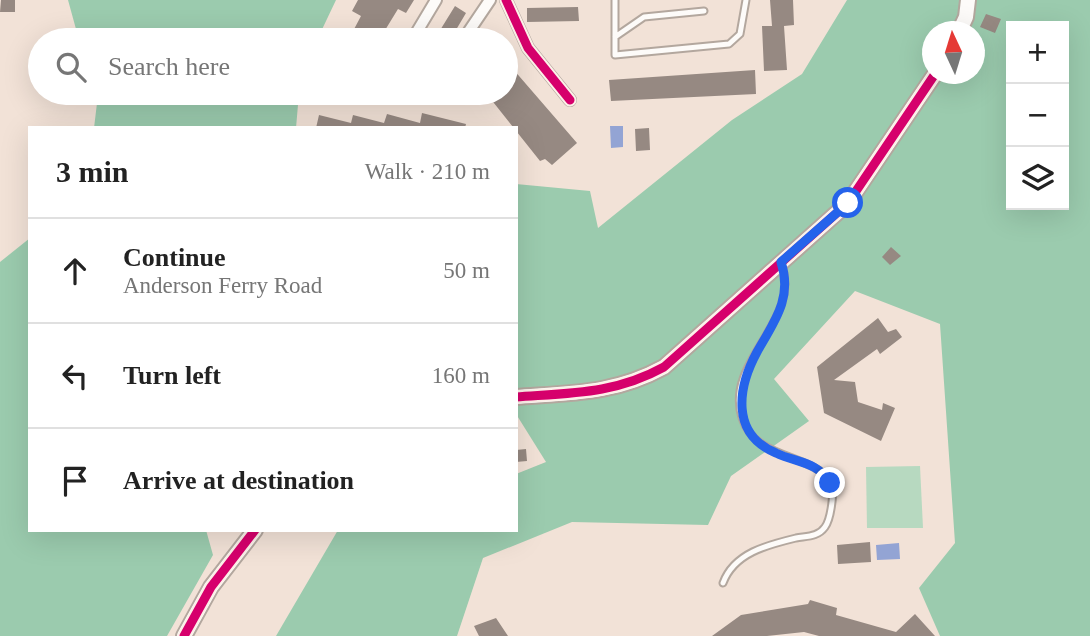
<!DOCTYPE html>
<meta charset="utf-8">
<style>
body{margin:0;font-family:Georgia,serif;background:#f6f6f6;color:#222}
.controls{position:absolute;right:21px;top:21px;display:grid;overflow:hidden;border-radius:0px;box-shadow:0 7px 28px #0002}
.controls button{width:63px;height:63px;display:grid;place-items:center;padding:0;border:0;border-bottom:2px solid #e0e0e0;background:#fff;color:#222;font:35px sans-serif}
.compass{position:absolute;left:922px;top:21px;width:63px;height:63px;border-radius:50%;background:#fff;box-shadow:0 7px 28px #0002;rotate:356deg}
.stop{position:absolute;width:21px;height:21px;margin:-16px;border:5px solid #2563eb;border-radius:50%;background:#fff}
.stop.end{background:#2563eb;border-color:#fff;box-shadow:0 2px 7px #0008}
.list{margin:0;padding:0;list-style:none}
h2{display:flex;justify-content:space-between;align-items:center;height:91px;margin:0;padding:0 28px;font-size:30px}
h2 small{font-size:23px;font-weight:400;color:#767676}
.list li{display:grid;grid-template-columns:46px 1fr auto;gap:21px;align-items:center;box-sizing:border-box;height:105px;padding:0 28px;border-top:2px solid #e0e0e0}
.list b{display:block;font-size:26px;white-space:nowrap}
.list p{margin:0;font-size:23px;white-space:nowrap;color:#767676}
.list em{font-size:23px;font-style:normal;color:#767676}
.icon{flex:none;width:38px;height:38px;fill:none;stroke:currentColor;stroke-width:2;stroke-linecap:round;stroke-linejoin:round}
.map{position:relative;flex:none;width:1090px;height:636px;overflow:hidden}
.search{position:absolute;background:#fff;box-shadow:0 7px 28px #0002;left:28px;top:28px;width:490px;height:77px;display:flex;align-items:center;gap:18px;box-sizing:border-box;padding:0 24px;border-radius:38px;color:#767676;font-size:26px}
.panel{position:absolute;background:#fff;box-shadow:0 7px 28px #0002;left:28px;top:126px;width:490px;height:406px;border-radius:0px}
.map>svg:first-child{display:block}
.green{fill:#b7d9c0}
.forest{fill:#9bcbae;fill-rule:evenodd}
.water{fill:#93a4d4}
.building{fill:#968982}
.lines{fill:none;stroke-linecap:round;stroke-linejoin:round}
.lane-casing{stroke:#b3a79e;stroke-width:9}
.street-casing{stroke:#b3a79e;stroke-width:14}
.secondary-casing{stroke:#b3a79e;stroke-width:18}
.lane{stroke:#fdfbf9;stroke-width:5}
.street{stroke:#fdfbf9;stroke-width:10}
.secondary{stroke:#fdfbf9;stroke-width:14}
.cycleway-casing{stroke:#fdf0e8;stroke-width:13}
.cycleway{stroke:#d6006c;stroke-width:9}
.route{stroke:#2563eb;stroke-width:9}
</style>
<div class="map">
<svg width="1090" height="636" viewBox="0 0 1090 636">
<rect width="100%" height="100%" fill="#f2e2d7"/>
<!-- green -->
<path class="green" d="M 920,466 L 923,528 L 867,528 L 866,467 Z"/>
<!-- forest -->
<path class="forest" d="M 68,0 L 336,0 L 317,40 L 79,40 Z
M 847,0 L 1090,0 L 1090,636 L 940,636 L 919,588 L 955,543 L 940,324 L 855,291 L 774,379 L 809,421 L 731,476 L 708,525 L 572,522 L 483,558 L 457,636 L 276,636 L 338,530 L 516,530 L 516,474 L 546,462 L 516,414 L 516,184 L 590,191 L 598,228 L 732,120 L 802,74 ZM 1011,26 L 1064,26 L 1064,205 L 1011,205 ZM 932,32 L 974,32 L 974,74 L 932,74 Z
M 94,93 L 299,93 L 296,128 L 94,128 L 97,103 Z
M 30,238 L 30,530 L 206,530 L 213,555 L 167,636 L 0,636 L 0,262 Z"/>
<!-- water -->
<path class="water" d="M 610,126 L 623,126 L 623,147 L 611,148 Z
M 899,543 L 900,559 L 877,560 L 876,545 Z"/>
<!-- building -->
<path class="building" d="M 1,0 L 15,0 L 15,12 L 0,12 Z
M 358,0 L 414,0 L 406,13 L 398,9 L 379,40 L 340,40 L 347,30 L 352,33 L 361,16 L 352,11 Z
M 770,0 L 793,0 L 794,25 L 784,26 L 787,70 L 764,71 L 762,26 L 772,26 Z
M 455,6 L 466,13 L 450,40 L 434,40 Z
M 578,7 L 579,21 L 527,22 L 527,8 Z
M 986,14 L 1001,19 L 995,33 L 980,27 Z
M 506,61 L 577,143 L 552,165 L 545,159 L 540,161 L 486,93 L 506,93 Z
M 755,70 L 756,94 L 611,101 L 609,80 Z
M 422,113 L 466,124 L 465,128 L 316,128 L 319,115 L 351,123 L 353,115 L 384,123 L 387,114 L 420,123 Z
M 649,128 L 650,150 L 636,151 L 635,129 Z
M 891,247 L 901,256 L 890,265 L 882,257 Z
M 878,318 L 888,332 L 896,329 L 902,337 L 880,354 L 877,349 L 834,380 L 855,382 L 858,402 L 882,410 L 883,403 L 895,408 L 881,441 L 824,413 L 817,367 Z
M 526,449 L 527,461 L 516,462 L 516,450 Z
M 870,542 L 871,562 L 838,564 L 837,545 Z
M 810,600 L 837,608 L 836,615 L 896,632 L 915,614 L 935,636 L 819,636 L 804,632 L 767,636 L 712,636 L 741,615 L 808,604 Z
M 496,618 L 508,636 L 479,636 L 474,626 Z"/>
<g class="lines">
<!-- lane casing -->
<g class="lane-casing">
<path id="lane" d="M 615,0 L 615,55 L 729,44 L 740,34 L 746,0
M 615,37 L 644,17 L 704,11
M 723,583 C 734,553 767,545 796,538 C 807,536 818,537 825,527 C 830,520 831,510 832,502 C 839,449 758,469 742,418 C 724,361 801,322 782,265"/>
</g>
<!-- street casing -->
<g class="street-casing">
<path id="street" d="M 506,0 L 528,48 L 570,100
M 412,40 L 436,0
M 463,40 L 490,0"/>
</g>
<!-- secondary casing -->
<g class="secondary-casing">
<path id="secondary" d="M 959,32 L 966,17 L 968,0
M 516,397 C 571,393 615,394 664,367 L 848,203 L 935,74
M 184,636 L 211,587 L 255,530"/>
</g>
<!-- lane -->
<use href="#lane" class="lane"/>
<!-- street -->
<use href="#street" class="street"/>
<!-- secondary -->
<use href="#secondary" class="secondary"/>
<!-- cycleway casing -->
<g class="cycleway-casing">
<path id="cycleway" d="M 506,0 L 528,48 L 570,100
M 516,397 C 571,393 615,394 664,367 L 848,203 L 935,74
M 184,636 L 211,587 L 255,530"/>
</g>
<!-- cycleway -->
<use href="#cycleway" class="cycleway"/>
</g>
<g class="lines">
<!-- route -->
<path class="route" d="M 830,483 C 817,461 797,463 776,453 C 730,434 738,387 757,352 C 774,322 793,298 781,262 L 848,203"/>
</g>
</svg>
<div class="controls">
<button>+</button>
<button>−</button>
<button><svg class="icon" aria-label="layers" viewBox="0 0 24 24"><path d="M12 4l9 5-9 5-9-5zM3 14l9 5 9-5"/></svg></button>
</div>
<svg class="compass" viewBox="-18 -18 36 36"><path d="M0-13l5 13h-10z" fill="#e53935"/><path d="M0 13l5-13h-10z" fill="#767676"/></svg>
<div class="stop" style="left:848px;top:203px"></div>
<div class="stop end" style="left:830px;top:483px"></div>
<div class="search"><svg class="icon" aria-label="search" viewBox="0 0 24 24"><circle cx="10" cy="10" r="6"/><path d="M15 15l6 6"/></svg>Search here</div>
<section class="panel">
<h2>3 min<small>Walk · 210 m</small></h2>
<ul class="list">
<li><svg class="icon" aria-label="ahead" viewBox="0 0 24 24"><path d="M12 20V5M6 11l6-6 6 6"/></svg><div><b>Continue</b><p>Anderson Ferry Road</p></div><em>50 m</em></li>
<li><svg class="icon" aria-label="left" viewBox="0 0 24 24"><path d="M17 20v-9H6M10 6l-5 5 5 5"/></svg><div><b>Turn left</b></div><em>160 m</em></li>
<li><svg class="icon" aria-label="arrive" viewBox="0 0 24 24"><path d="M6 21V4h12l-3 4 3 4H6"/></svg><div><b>Arrive at destination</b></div></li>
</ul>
</section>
</div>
